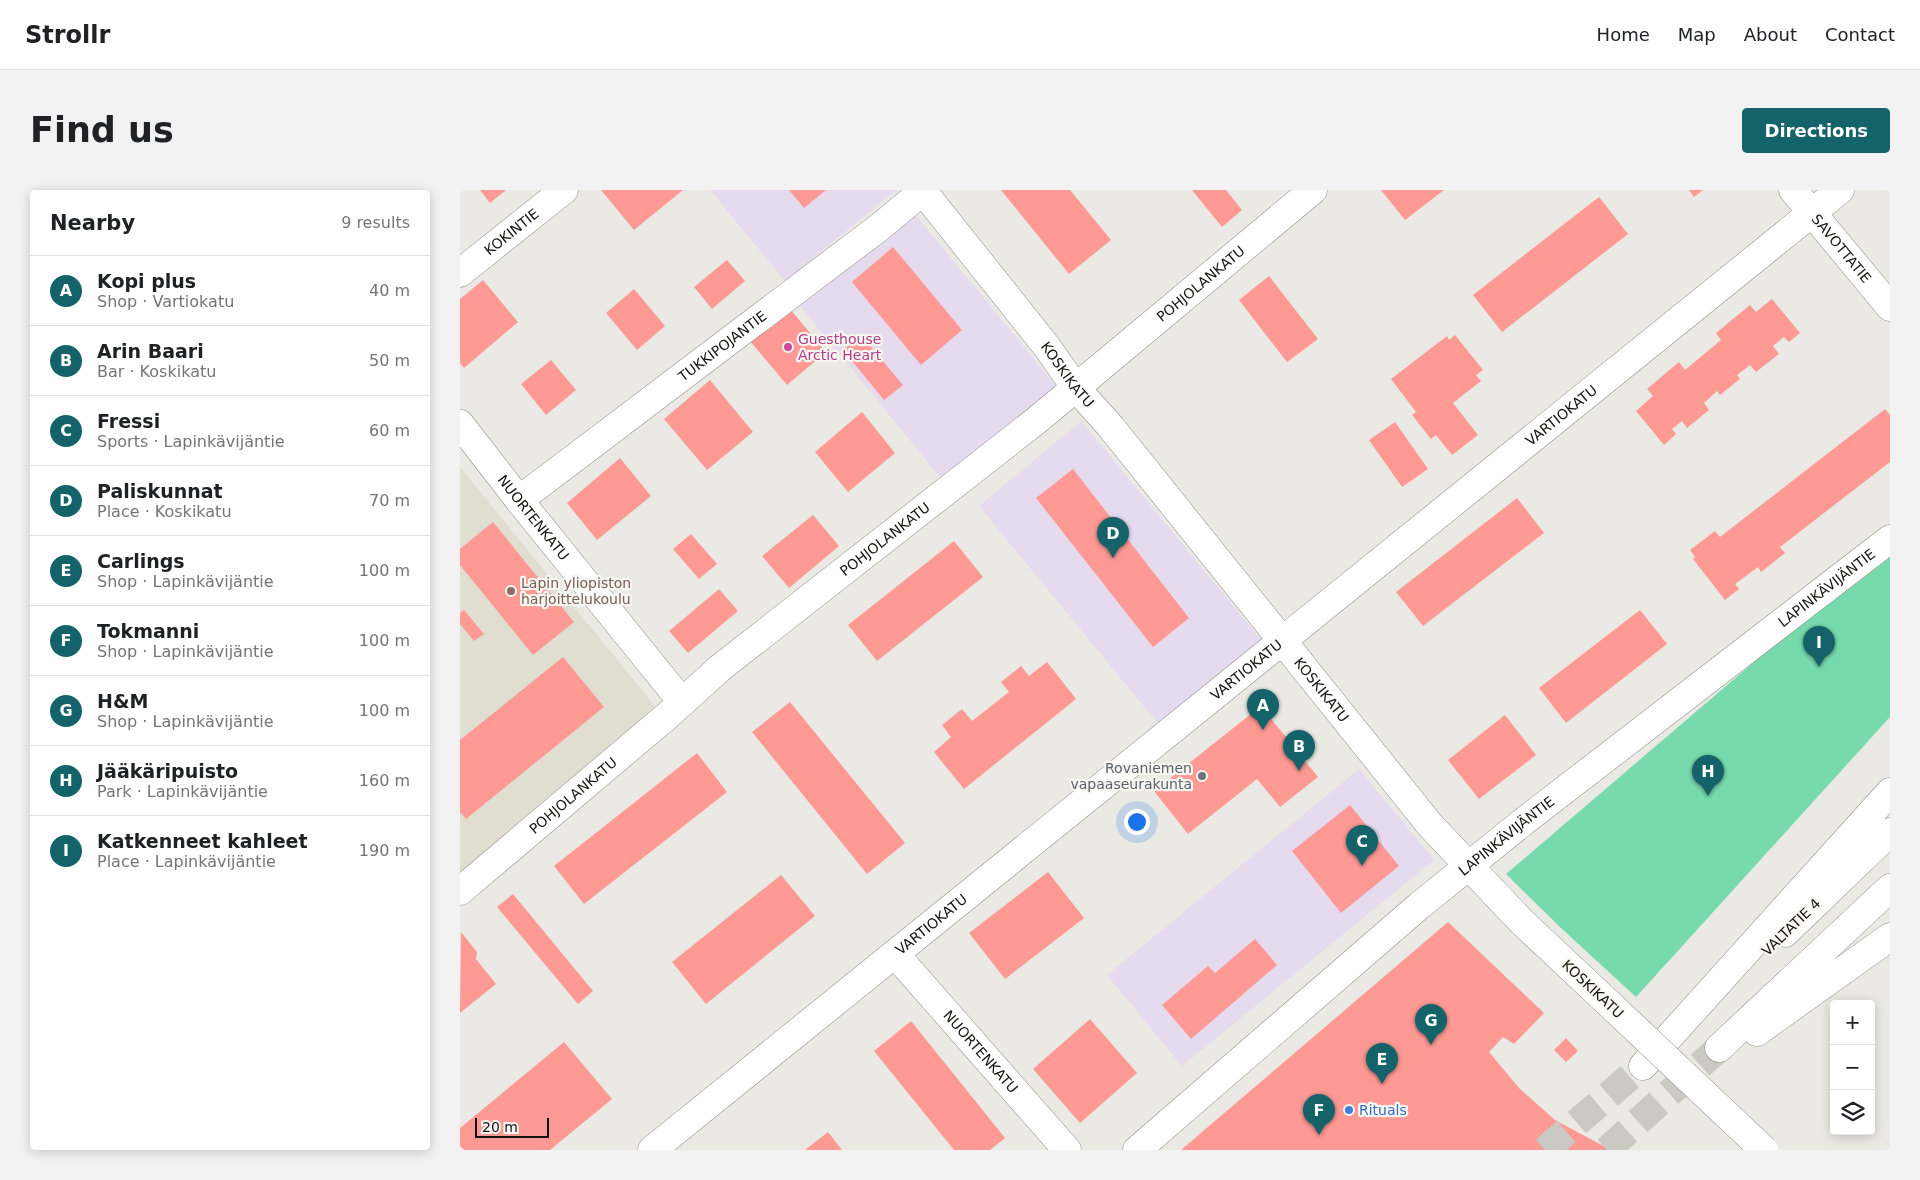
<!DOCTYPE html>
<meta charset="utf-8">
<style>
body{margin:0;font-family:"DejaVu Sans",sans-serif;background:#f2f2f2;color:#202124}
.controls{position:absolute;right:15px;bottom:15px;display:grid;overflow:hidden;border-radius:5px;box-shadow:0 2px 12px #0003}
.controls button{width:45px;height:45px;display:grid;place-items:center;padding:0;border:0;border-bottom:1px solid #e0e0e0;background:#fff;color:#202124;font:25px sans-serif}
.scale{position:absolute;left:15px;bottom:12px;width:74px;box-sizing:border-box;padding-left:5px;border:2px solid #131311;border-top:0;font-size:14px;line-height:18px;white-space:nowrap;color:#131311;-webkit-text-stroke:4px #f7f6f1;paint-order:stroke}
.you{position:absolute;left:676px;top:631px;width:18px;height:18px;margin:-12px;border:4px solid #fff;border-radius:50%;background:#1a73e8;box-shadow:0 0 0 8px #1a73e833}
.badge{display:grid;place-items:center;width:32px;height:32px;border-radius:50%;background:#14636a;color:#fff;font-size:16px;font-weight:700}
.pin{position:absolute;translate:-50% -41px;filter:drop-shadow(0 1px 2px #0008)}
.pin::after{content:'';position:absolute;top:26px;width:18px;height:15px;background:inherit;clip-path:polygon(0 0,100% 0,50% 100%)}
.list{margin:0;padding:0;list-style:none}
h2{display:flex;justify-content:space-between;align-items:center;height:65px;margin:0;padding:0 20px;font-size:21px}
h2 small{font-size:16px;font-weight:400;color:#757577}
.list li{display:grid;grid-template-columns:32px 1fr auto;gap:15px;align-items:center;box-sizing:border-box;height:70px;padding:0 20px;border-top:1px solid #e0e0e0}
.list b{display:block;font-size:19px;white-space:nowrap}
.list p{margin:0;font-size:16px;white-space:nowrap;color:#757577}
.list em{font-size:16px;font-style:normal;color:#757577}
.icon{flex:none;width:28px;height:28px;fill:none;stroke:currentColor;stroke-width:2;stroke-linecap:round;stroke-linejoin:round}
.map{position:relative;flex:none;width:1430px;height:960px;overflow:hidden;border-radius:5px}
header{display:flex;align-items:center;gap:30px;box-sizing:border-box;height:70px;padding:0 25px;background:#fff;border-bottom:1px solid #e0e0e0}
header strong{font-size:24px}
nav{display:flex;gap:28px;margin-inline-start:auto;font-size:18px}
.intro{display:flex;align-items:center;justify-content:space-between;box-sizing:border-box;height:120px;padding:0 30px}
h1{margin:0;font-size:35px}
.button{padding:12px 22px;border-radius:5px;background:#14636a;color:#fff;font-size:18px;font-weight:700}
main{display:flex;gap:30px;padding:0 30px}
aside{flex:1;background:#fff;border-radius:5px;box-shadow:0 2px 12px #0003}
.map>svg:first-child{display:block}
.commercial{fill:#e5daee}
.built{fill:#e0ddd1}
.green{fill:#77daac}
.building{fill:#fe9994}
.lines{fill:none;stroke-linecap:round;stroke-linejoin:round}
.highway-tunnel{stroke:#cac9c4;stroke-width:28;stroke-dasharray:28 14;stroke-linecap:butt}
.minor-casing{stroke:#8d8c88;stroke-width:29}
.major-casing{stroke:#8d8c88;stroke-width:29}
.highway-casing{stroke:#8d8c88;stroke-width:29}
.minor{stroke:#fff;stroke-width:28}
.major{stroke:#fff;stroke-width:28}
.highway{stroke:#fff;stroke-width:28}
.major-bridge-casing{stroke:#8d8c88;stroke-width:29;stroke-linecap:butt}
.major-bridge{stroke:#fff;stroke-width:28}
.hotel-dot{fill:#d1479c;stroke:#f7f6f1;stroke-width:2}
.education-dot{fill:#8d6e63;stroke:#f7f6f1;stroke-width:2}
.worship-dot{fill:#6b7280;stroke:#f7f6f1;stroke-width:2}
.shop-dot{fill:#3f7fe0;stroke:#f7f6f1;stroke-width:2}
.labels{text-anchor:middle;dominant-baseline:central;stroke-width:4.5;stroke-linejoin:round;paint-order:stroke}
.street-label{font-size:14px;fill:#131311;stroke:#f7f6f1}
.hotel-label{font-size:14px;fill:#b23c85;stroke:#f7f6f1;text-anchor:start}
.education-label{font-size:14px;fill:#785e54;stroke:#f7f6f1;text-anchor:start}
.worship-label{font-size:14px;fill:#5b616d;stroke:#f7f6f1;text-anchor:end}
.shop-label{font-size:14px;fill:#366cbe;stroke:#f7f6f1;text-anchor:start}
</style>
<header>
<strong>Strollr</strong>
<nav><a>Home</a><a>Map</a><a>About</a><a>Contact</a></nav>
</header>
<div class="intro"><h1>Find us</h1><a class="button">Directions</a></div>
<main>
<aside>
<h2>Nearby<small>9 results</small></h2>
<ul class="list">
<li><span class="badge">A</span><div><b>Kopi plus</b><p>Shop · Vartiokatu</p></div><em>40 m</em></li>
<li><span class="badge">B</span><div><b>Arin Baari</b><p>Bar · Koskikatu</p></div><em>50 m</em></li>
<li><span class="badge">C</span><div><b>Fressi</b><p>Sports · Lapinkävijäntie</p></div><em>60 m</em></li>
<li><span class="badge">D</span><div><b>Paliskunnat</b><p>Place · Koskikatu</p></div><em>70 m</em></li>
<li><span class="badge">E</span><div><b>Carlings</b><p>Shop · Lapinkävijäntie</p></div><em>100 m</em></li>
<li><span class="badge">F</span><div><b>Tokmanni</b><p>Shop · Lapinkävijäntie</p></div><em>100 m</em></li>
<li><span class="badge">G</span><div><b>H&amp;M</b><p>Shop · Lapinkävijäntie</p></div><em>100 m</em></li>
<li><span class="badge">H</span><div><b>Jääkäripuisto</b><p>Park · Lapinkävijäntie</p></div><em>160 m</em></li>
<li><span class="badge">I</span><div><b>Katkenneet kahleet</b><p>Place · Lapinkävijäntie</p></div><em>190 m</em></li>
</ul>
</aside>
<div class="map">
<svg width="1430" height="960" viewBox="0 0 1430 960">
<rect width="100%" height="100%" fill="#eae9e3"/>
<!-- commercial -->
<path class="commercial" d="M 250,0 L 435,0 L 435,1 L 325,91 Z
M 454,23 L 603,205 L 489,298 L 340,116 Z
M 621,231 L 807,457 L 705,542 L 519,316 Z
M 899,579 L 974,670 L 722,876 L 647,785 Z"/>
<!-- built -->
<path class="built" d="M 0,277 L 203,526 L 0,682 Z"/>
<!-- green -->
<path class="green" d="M 1430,356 L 1430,527 L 1176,807 L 1101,738 L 1046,684 Z"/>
<!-- building -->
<path class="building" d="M 20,0 L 46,0 L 30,13 Z
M 141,0 L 223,0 L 174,40 Z
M 329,0 L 366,0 L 344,18 Z
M 541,0 L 610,0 L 651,50 L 609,84 Z
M 732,0 L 766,0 L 782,20 L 762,37 Z
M 921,0 L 984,0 L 945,30 Z
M 1229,0 L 1243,0 L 1234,7 Z
M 1139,7 L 1168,44 L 1042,142 L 1013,105 Z
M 433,57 L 502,140 L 461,175 L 392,92 Z
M 267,70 L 285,91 L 252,119 L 234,97 Z
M 809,86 L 858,149 L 827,172 L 779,110 Z
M 23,90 L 58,132 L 4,178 L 0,173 L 0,109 Z
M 174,99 L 205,136 L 177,160 L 146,123 Z
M 1312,109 L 1340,143 L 1329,152 L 1324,147 L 1313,156 L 1319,164 L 1296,182 L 1290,175 L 1277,185 L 1280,189 L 1260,205 L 1257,201 L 1244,213 L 1249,220 L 1227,238 L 1222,231 L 1212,239 L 1216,244 L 1204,255 L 1176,221 L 1193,206 L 1187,199 L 1219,172 L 1225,180 L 1261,150 L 1256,143 L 1290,115 L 1296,122 Z
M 330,119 L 366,162 L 327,195 L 290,151 Z
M 401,145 L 443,195 L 424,210 L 383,160 Z
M 995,145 L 1023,180 L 1016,185 L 1021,191 L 993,213 L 1018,245 L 992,265 L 976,245 L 971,249 L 952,225 L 956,222 L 931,189 L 987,146 L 989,150 Z
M 91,170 L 116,200 L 86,225 L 61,194 Z
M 250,190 L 293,242 L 247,280 L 204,229 Z
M 1425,219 L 1430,225 L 1430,272 L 1320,357 L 1325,363 L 1301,382 L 1298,377 L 1275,394 L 1279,399 L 1265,410 L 1233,369 L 1235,367 L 1230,360 L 1255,341 L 1260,347 Z
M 402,222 L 435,263 L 388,302 L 355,262 Z
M 935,232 L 968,279 L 942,297 L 909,250 Z
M 160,268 L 191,306 L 137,350 L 107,313 Z
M 613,279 L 729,428 L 693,457 L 576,308 Z
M 1057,308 L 1084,343 L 963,436 L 936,402 Z
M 353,325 L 379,356 L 329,398 L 302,366 Z
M 33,332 L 114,432 L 73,465 L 0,375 L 0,359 Z
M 231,344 L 257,374 L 239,389 L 213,359 Z
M 494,351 L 523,387 L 417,471 L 388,435 Z
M 259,399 L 278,421 L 228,463 L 209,441 Z
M 4,420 L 24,444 L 14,451 L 0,434 L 0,423 Z
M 1180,420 L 1207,454 L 1106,533 L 1079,498 Z
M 103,467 L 144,517 L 6,629 L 0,622 L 0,550 Z
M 587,472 L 616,509 L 504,599 L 474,562 L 491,547 L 482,535 L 502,519 L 512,531 L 549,502 L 541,492 L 561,476 L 569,486 Z
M 330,512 L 445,653 L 407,684 L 292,542 Z
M 801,516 L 858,587 L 820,617 L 797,589 L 728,644 L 694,601 Z
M 1045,525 L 1076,565 L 1019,609 L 988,570 Z
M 237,563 L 267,602 L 124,714 L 94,676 Z
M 890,615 L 939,676 L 881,723 L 832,661 Z
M 588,682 L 624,728 L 545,789 L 509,743 Z
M 321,685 L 355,726 L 246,814 L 212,772 Z
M 53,704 L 133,801 L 118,814 L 37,717 Z
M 988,732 L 1084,823 L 1054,854 L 1043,847 L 1029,862 L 1060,899 L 1095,930 L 1151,960 L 721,960 Z
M 1,742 L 17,762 L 16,769 L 36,794 L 0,823 Z
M 795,749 L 817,775 L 731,849 L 702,815 L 748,776 L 755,783 Z
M 630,829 L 677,883 L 620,933 L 573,879 Z
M 451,831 L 545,948 L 530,960 L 494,960 L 414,861 Z
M 1106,848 L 1118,861 L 1106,872 L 1094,860 Z
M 104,852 L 152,909 L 90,960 L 4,960 L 0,956 L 0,938 Z
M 368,942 L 382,960 L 345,960 Z"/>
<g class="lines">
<!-- highway-tunnel -->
<path class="highway-tunnel" d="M 1085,960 L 1201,860
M 1147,960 L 1259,858"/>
<!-- minor casing -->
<g class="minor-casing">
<g id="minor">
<path id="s1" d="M 1333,0 L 1430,117"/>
<path id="s2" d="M 0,83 L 104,0"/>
<path id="s3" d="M 0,234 L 59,310 L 222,512"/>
<path id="s4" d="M 59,310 L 421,36 L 464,0"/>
<path id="s5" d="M 0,701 L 207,526 L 260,478 L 577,230 L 853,0"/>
<path id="s6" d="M 435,764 L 607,960"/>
<path id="s7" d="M 192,960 L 1380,0"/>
</g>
</g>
<!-- major casing -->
<g class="major-casing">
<g id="major">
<path id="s8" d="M 462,0 L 587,157 L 615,197 L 651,237 L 970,635 L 1062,732 L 1143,808"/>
<path id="s9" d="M 677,960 L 959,716 L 1063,632 L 1430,349"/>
</g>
</g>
<!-- highway casing -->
<g class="highway-casing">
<path id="highway" d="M 1325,743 L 1430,642
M 1297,842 L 1430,747
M 1259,858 L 1430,698
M 1183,876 L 1430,602"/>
</g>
<!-- minor -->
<use href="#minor" class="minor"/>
<!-- major -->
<use href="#major" class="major"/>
<!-- highway -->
<use href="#highway" class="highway"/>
<!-- major-bridge casing -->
<g class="major-bridge-casing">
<path id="major-bridge" d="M 1143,808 L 1304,960"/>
</g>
<!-- major-bridge -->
<use href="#major-bridge" class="major-bridge"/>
</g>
<!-- markers -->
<circle class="hotel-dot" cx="328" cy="157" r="5"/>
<circle class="education-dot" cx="51" cy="401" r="5"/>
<circle class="worship-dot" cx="742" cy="586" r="5"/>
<circle class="shop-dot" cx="889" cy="920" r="5"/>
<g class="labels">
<!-- street labels -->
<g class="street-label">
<text stroke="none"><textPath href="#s2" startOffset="66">KOKINTIE</textPath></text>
<text stroke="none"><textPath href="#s1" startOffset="76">SAVOTTATIE</textPath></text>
<text stroke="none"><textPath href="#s5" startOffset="958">POHJOLANKATU</textPath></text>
<text stroke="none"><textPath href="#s4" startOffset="255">TUKKIPOJANTIE</textPath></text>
<text stroke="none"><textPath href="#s8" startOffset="235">KOSKIKATU</textPath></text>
<text stroke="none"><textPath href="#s7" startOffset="1169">VARTIOKATU</textPath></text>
<text stroke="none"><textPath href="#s3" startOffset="119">NUORTENKATU</textPath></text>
<text stroke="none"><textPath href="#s5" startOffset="552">POHJOLANKATU</textPath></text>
<text stroke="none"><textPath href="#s9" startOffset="890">LAPINKÄVIJÄNTIE</textPath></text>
<text stroke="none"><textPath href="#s7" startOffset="764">VARTIOKATU</textPath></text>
<text stroke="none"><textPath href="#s8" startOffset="640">KOSKIKATU</textPath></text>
<text stroke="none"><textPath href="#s5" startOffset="148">POHJOLANKATU</textPath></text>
<text stroke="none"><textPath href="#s9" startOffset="485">LAPINKÄVIJÄNTIE</textPath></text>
<text stroke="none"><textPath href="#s7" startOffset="359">VARTIOKATU</textPath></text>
<text transform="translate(1331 737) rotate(-44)">VALTATIE 4</text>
<text transform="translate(1133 799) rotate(43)">KOSKIKATU</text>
<text stroke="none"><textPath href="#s6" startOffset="130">NUORTENKATU</textPath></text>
</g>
<!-- hotel labels -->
<g class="hotel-label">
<text x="338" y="149">Guesthouse<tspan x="338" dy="16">Arctic Heart</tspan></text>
</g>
<!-- education labels -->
<g class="education-label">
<text x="61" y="393">Lapin yliopiston<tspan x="61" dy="16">harjoittelukoulu</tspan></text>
</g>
<!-- worship labels -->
<g class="worship-label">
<text x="732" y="578">Rovaniemen<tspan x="732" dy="16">vapaaseurakunta</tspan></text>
</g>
<!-- shop labels -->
<g class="shop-label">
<text x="899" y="920">Rituals</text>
</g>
</g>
</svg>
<div class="controls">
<button>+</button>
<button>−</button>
<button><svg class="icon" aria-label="layers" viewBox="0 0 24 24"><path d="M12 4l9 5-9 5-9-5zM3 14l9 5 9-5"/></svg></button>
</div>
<div class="scale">20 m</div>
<div class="you"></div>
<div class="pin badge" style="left:803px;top:540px">A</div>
<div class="pin badge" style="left:839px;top:581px">B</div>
<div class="pin badge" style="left:902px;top:676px">C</div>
<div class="pin badge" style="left:653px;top:368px">D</div>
<div class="pin badge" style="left:922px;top:894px">E</div>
<div class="pin badge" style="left:859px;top:945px">F</div>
<div class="pin badge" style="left:971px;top:855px">G</div>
<div class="pin badge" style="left:1248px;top:606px">H</div>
<div class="pin badge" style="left:1359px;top:477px">I</div>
</div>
</main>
